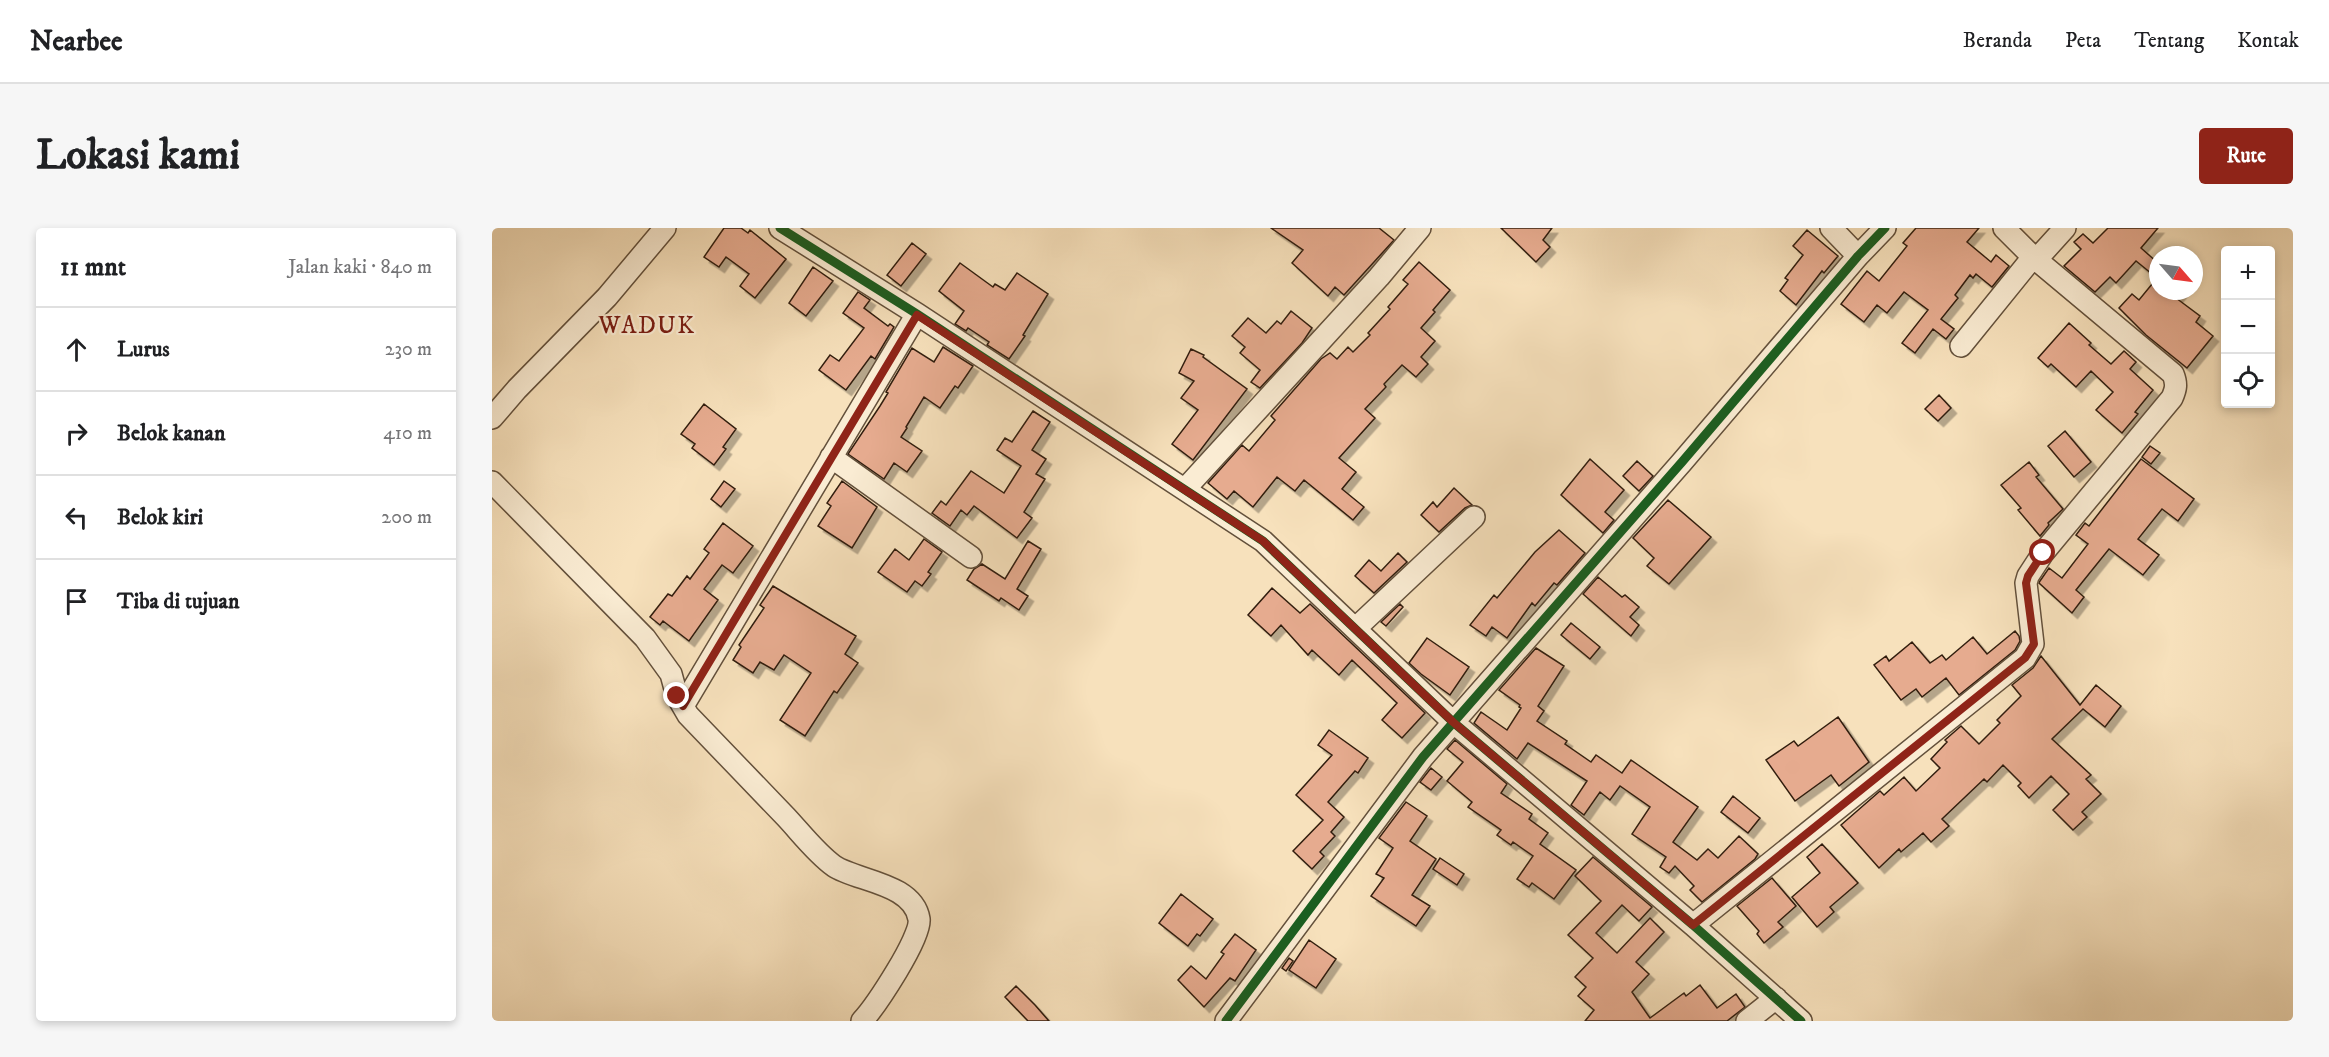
<!DOCTYPE html>
<html lang="id">
<meta charset="utf-8">
<style>
body{margin:0;font-family:"IM FELL DW Pica",serif;background:#f6f6f6;color:#202124}
.controls{position:absolute;right:18px;top:18px;display:grid;overflow:hidden;border-radius:6px;box-shadow:0 3px 9px #0003}
.controls button{width:54px;height:54px;display:grid;place-items:center;padding:0;border:0;border-bottom:2px solid #e0e0e0;background:#fff;color:#202124;font:30px sans-serif}
.compass{position:absolute;left:1657px;top:18px;width:54px;height:54px;border-radius:50%;background:#fff;box-shadow:0 3px 9px #0003;rotate:118deg}
.stop{position:absolute;width:18px;height:18px;margin:-14px;border:4px solid #8f2418;border-radius:50%;background:#fff}
.stop.end{background:#8f2418;border-color:#fff;box-shadow:0 2px 6px #0008}
.list{margin:0;padding:0;list-style:none}
h2{display:flex;justify-content:space-between;align-items:center;height:78px;margin:0;padding:0 24px;font-size:26px}
h2 small{font-size:20px;font-weight:400;color:#757577}
.list li{display:grid;grid-template-columns:39px 1fr auto;gap:18px;align-items:center;box-sizing:border-box;height:84px;padding:0 24px;border-top:2px solid #e0e0e0}
.list b{display:block;font-size:22px;white-space:nowrap}
.list em{font-size:20px;font-style:normal;color:#757577}
.icon{flex:none;width:33px;height:33px;fill:none;stroke:currentColor;stroke-width:2;stroke-linecap:round;stroke-linejoin:round}
.map{position:relative;flex:none;width:1801px;height:793px;overflow:hidden;border-radius:6px}
header{display:flex;align-items:center;gap:36px;box-sizing:border-box;height:84px;padding:0 30px;background:#fff;border-bottom:2px solid #e0e0e0}
header strong{font-size:28px}
nav{display:flex;gap:33px;margin-inline-start:auto;font-size:21px}
.intro{display:flex;align-items:center;justify-content:space-between;box-sizing:border-box;height:144px;padding:0 36px}
h1{margin:0;font-size:42px}
.button{padding:15px 27px;border-radius:6px;background:#8f2418;color:#fff;font-size:21px;font-weight:700}
main{display:flex;gap:36px;padding:0 36px}
aside{flex:1;background:#fff;border-radius:6px;box-shadow:0 3px 9px #0003}
.map>svg:first-child{display:block}
.building{fill:#e6ab8f;stroke:#321f10;stroke-width:1.5;filter:url(#shadow)}
.lines{fill:none;stroke-linecap:round;stroke-linejoin:round}
.minor-casing{stroke:#63503b;stroke-width:24}
.minor{stroke:#faecd3;stroke-width:21}
.cycleway-casing{stroke:#faecd3;stroke-width:13}
.cycleway{stroke:#1b5e20;stroke-width:9}
.route{stroke:#8f2418;stroke-width:8}
.labels{text-anchor:middle;dominant-baseline:central;stroke-width:4.5;stroke-linejoin:round;paint-order:stroke}
.quarter-label{font-size:24px;letter-spacing:1.5px;fill:#7a1f14;stroke:#faecd3}
</style>
<header>
<strong>Nearbee</strong>
<nav><a>Beranda</a><a>Peta</a><a>Tentang</a><a>Kontak</a></nav>
</header>
<div class="intro"><h1>Lokasi kami</h1><a class="button">Rute</a></div>
<main>
<aside>
<h2>11 mnt<small>Jalan kaki · 840 m</small></h2>
<ul class="list">
<li><svg class="icon" aria-label="ahead" viewBox="0 0 24 24"><path d="M12 20V5M6 11l6-6 6 6"/></svg><div><b>Lurus</b></div><em>230 m</em></li>
<li><svg class="icon" aria-label="right" viewBox="0 0 24 24"><path d="M7 20v-9h11M14 6l5 5-5 5"/></svg><div><b>Belok kanan</b></div><em>410 m</em></li>
<li><svg class="icon" aria-label="left" viewBox="0 0 24 24"><path d="M17 20v-9H6M10 6l-5 5 5 5"/></svg><div><b>Belok kiri</b></div><em>200 m</em></li>
<li><svg class="icon" aria-label="arrive" viewBox="0 0 24 24"><path d="M6 21V4h12l-3 4 3 4H6"/></svg><div><b>Tiba di tujuan</b></div></li>
</ul>
</aside>
<div class="map">
<svg width="1801" height="793" viewBox="0 0 1801 793">
<defs>
<filter id="shadow"><feDropShadow dx="5.5" dy="5.5" stdDeviation="0" flood-color="#0004"/></filter>
</defs>
<rect width="100%" height="100%" fill="#f7e1bc"/>
<filter id="stains"><feTurbulence type="fractalNoise" baseFrequency=".00333" numOctaves="4"/><feColorMatrix values="0 0 0 0 .2 0 0 0 0 .09 0 0 0 0 .02 0 0 0 .5 -.17"/></filter>
<radialGradient id="worn" r=".72"><stop offset=".6" stop-color="#630" stop-opacity="0"/><stop offset="1" stop-color="#630" stop-opacity=".3"/></radialGradient>
<!-- building -->
<path class="building" d="M 232,0 L 249,0 L 256,5 L 258,2 L 294,31 L 263,70 L 248,58 L 257,46 L 234,29 L 227,39 L 212,29 Z
M 779,0 L 887,0 L 902,12 L 852,67 L 843,59 L 836,68 L 800,35 L 811,22 Z
M 1009,0 L 1060,0 L 1051,12 L 1058,19 L 1044,34 Z
M 1424,0 L 1487,0 L 1475,14 L 1499,34 L 1504,27 L 1517,38 L 1500,59 L 1484,46 L 1481,50 L 1478,47 L 1463,67 L 1466,70 L 1449,91 L 1462,101 L 1454,111 L 1441,101 L 1423,125 L 1410,115 L 1436,82 L 1412,64 L 1395,85 L 1385,77 L 1372,94 L 1349,76 L 1375,43 L 1387,53 L 1415,18 L 1411,15 Z
M 1616,0 L 1666,0 L 1649,20 L 1666,35 L 1666,63 L 1690,63 L 1684,70 L 1708,88 L 1704,94 L 1721,108 L 1695,140 L 1654,107 L 1627,80 L 1640,66 L 1647,72 L 1665,50 L 1644,33 L 1624,55 L 1618,49 L 1603,64 L 1572,38 L 1589,21 L 1582,14 L 1591,6 L 1601,15 Z
M 1315,2 L 1346,28 L 1332,45 L 1330,43 L 1304,77 L 1288,63 L 1296,52 L 1293,50 L 1311,27 L 1301,18 Z
M 420,15 L 434,26 L 409,58 L 395,47 Z
M 927,34 L 958,62 L 941,82 L 943,84 L 929,100 L 943,113 L 929,129 L 936,136 L 924,149 L 910,137 L 892,156 L 894,159 L 873,181 L 883,190 L 847,230 L 864,244 L 850,261 L 872,279 L 861,292 L 812,252 L 803,263 L 785,249 L 761,279 L 742,263 L 735,271 L 716,255 L 750,217 L 757,223 L 783,192 L 779,188 L 829,131 L 838,125 L 845,131 L 856,119 L 861,124 L 878,107 L 876,105 L 898,81 L 896,79 L 916,56 L 911,52 Z
M 468,35 L 501,59 L 503,56 L 513,62 L 525,45 L 556,66 L 531,107 L 533,108 L 517,131 L 495,117 L 497,114 L 476,100 L 474,103 L 463,96 L 472,83 L 447,63 Z
M 321,39 L 341,53 L 314,88 L 297,75 Z
M 366,64 L 378,72 L 372,80 L 396,98 L 398,96 L 402,99 L 383,131 L 379,128 L 354,162 L 327,142 L 338,127 L 347,133 L 372,100 L 351,85 Z
M 799,83 L 820,100 L 810,115 L 768,160 L 759,154 L 768,142 L 748,125 L 753,119 L 740,108 L 756,90 L 774,105 L 785,93 L 789,96 Z
M 1577,95 L 1599,115 L 1597,117 L 1619,136 L 1632,123 L 1644,134 L 1638,141 L 1661,162 L 1643,184 L 1646,186 L 1630,205 L 1604,182 L 1621,164 L 1599,143 L 1584,159 L 1559,136 L 1556,139 L 1546,130 Z
M 451,119 L 481,138 L 466,160 L 463,158 L 448,180 L 432,169 L 414,199 L 415,200 L 409,209 L 430,223 L 415,244 L 402,235 L 392,251 L 356,226 L 388,178 L 396,165 L 394,164 L 420,120 L 442,134 Z
M 699,121 L 712,127 L 711,129 L 755,161 L 701,232 L 680,216 L 706,182 L 689,170 L 702,153 L 687,145 Z
M 1447,167 L 1459,180 L 1446,193 L 1433,181 Z
M 212,176 L 244,201 L 231,219 L 234,221 L 222,237 L 200,220 L 203,216 L 189,206 Z
M 541,183 L 558,194 L 540,222 L 554,231 L 544,246 L 553,251 L 532,284 L 540,290 L 525,310 L 482,278 L 475,287 L 469,282 L 458,298 L 440,285 L 449,273 L 454,277 L 479,243 L 512,265 L 529,238 L 505,222 L 513,210 L 520,214 Z
M 1573,203 L 1599,234 L 1582,249 L 1556,218 Z
M 1658,218 L 1668,225 L 1659,236 L 1650,229 Z
M 1098,231 L 1132,262 L 1113,284 L 1122,292 L 1111,305 L 1069,267 Z
M 1649,231 L 1702,271 L 1686,293 L 1670,281 L 1646,311 L 1667,327 L 1651,347 L 1617,321 L 1584,362 L 1592,369 L 1580,385 L 1547,355 L 1548,353 L 1557,340 L 1570,350 L 1596,316 L 1584,307 L 1593,295 L 1597,298 Z
M 1145,233 L 1161,248 L 1147,263 L 1131,248 Z
M 1537,234 L 1547,247 L 1544,249 L 1571,281 L 1556,295 L 1557,297 L 1548,308 L 1526,282 L 1529,280 L 1509,257 Z
M 232,253 L 243,261 L 229,279 L 219,271 Z
M 350,253 L 385,279 L 360,320 L 326,298 L 339,278 L 335,275 Z
M 962,260 L 980,277 L 973,280 L 947,304 L 929,287 L 941,274 L 945,279 Z
M 1176,272 L 1219,309 L 1177,356 L 1155,338 L 1162,330 L 1141,310 Z
M 231,295 L 261,318 L 241,345 L 230,337 L 212,361 L 226,372 L 197,413 L 171,393 L 168,397 L 158,389 L 176,366 L 180,368 L 195,348 L 198,351 L 217,325 L 212,321 Z
M 1067,302 L 1093,325 L 1065,357 L 1062,355 L 1043,378 L 1040,375 L 1015,410 L 1000,399 L 994,408 L 978,397 L 1002,367 L 1005,370 L 1043,324 Z
M 432,311 L 450,324 L 436,344 L 439,346 L 430,358 L 423,353 L 415,364 L 386,344 L 403,321 L 417,332 Z
M 536,313 L 549,321 L 525,361 L 536,368 L 527,382 L 509,370 L 507,373 L 475,352 L 482,341 L 490,336 L 513,351 Z
M 906,325 L 915,334 L 882,365 L 863,348 L 877,332 L 889,343 Z
M 1106,349 L 1130,369 L 1133,367 L 1147,379 L 1138,389 L 1147,397 L 1139,408 L 1091,366 Z
M 281,358 L 364,408 L 353,426 L 366,435 L 345,465 L 342,463 L 313,508 L 288,492 L 319,445 L 292,427 L 282,442 L 268,434 L 261,445 L 241,432 L 249,419 L 247,417 L 272,380 L 268,377 Z
M 780,360 L 808,385 L 818,376 L 933,485 L 910,510 L 890,492 L 905,475 L 860,432 L 847,447 L 820,422 L 816,427 L 789,397 L 779,408 L 756,387 Z
M 908,376 L 911,379 L 894,398 L 889,394 Z
M 1079,395 L 1108,419 L 1098,431 L 1069,407 Z
M 1523,403 L 1527,408 L 1528,413 L 1523,422 L 1467,467 L 1454,450 L 1430,469 L 1424,461 L 1409,472 L 1382,437 L 1394,428 L 1397,433 L 1420,414 L 1438,435 L 1450,427 L 1454,432 L 1481,409 L 1495,426 Z
M 935,410 L 977,439 L 958,467 L 929,446 L 917,435 Z
M 1044,420 L 1072,438 L 1046,478 L 1052,483 L 1045,493 L 1075,513 L 1073,516 L 1099,534 L 1104,527 L 1130,545 L 1139,532 L 1206,579 L 1181,614 L 1205,632 L 1216,621 L 1226,630 L 1247,608 L 1266,626 L 1263,631 L 1210,674 L 1198,662 L 1202,658 L 1183,638 L 1177,645 L 1168,639 L 1174,629 L 1140,606 L 1158,579 L 1128,558 L 1118,572 L 1108,564 L 1092,587 L 1079,577 L 1095,553 L 1036,515 L 1025,531 L 982,495 L 989,484 L 1015,502 L 1029,480 L 1027,479 L 1028,477 L 1007,462 Z
M 1549,428 L 1588,477 L 1604,457 L 1629,478 L 1613,499 L 1591,481 L 1560,511 L 1599,547 L 1594,551 L 1609,566 L 1590,584 L 1595,589 L 1581,602 L 1561,582 L 1577,566 L 1559,548 L 1537,570 L 1526,558 L 1529,555 L 1511,537 L 1495,554 L 1492,551 L 1450,591 L 1457,598 L 1439,614 L 1431,605 L 1409,624 L 1407,621 L 1387,640 L 1349,597 L 1388,563 L 1392,567 L 1412,549 L 1424,563 L 1448,540 L 1439,531 L 1455,514 L 1453,512 L 1469,498 L 1487,516 L 1508,495 L 1505,492 L 1529,468 L 1520,457 L 1541,440 Z
M 1346,489 L 1377,534 L 1347,558 L 1339,547 L 1303,573 L 1274,532 L 1302,513 L 1306,518 Z
M 837,502 L 876,530 L 866,545 L 863,543 L 836,574 L 852,589 L 839,604 L 843,608 L 828,624 L 832,628 L 820,641 L 801,623 L 831,592 L 804,567 L 840,527 L 826,517 Z
M 963,512 L 1015,556 L 1009,565 L 1040,586 L 1037,591 L 1056,605 L 1048,616 L 1084,642 L 1062,671 L 1040,655 L 1037,659 L 1025,651 L 1041,628 L 1021,614 L 1019,617 L 1005,607 L 1009,602 L 976,579 L 980,574 L 955,553 L 971,534 L 955,521 Z
M 939,540 L 950,549 L 939,562 L 928,554 Z
M 1241,568 L 1268,590 L 1256,605 L 1229,584 Z
M 914,574 L 935,588 L 918,613 L 944,631 L 920,667 L 938,678 L 924,698 L 879,668 L 892,650 L 884,646 L 901,620 L 887,610 Z
M 1330,616 L 1366,655 L 1338,679 L 1342,684 L 1325,699 L 1300,669 L 1328,645 L 1315,629 Z
M 1101,629 L 1160,679 L 1147,693 L 1130,677 L 1104,705 L 1125,725 L 1158,690 L 1172,704 L 1144,734 L 1157,746 L 1140,764 L 1158,790 L 1192,765 L 1194,768 L 1208,757 L 1225,780 L 1244,766 L 1253,779 L 1235,793 L 1093,793 L 1102,782 L 1086,768 L 1094,759 L 1083,749 L 1101,730 L 1076,707 L 1109,673 L 1083,648 Z
M 948,630 L 972,646 L 965,657 L 941,641 Z
M 1280,650 L 1304,678 L 1286,694 L 1291,699 L 1272,715 L 1265,706 L 1267,703 L 1245,678 Z
M 689,666 L 721,691 L 708,708 L 705,706 L 696,718 L 667,695 Z
M 743,706 L 764,722 L 743,753 L 738,750 L 712,779 L 686,752 L 699,738 L 714,751 L 732,726 L 729,724 Z
M 817,712 L 844,731 L 824,760 L 797,742 Z
M 797,730 L 801,733 L 794,743 L 790,740 Z
M 524,758 L 543,777 L 557,793 L 536,793 L 513,769 Z"/>
<g class="lines">
<!-- minor casing -->
<g class="minor-casing">
<path id="minor" d="M 288,0 L 425,86 L 771,313 L 961,494 L 1201,697 L 1309,793
M 1339,0 L 1366,28
M 1544,32 L 1573,0
M 1469,118 L 1541,29
M 0,190 L 25,161 L 115,69 L 173,0
M 339,229 L 479,329
M 0,254 L 153,410 L 179,446 L 185,468 L 196,487 C 229,521 261,555 294,589 C 309,605 324,625 342,638 C 364,653 421,655 427,691 C 430,709 383,779 370,793
M 693,261 L 887,49 L 928,0
M 864,400 L 982,289
M 191,478 L 425,86
M 1201,697 L 1533,430 L 1541,416 L 1534,355 L 1536,348 L 1551,325 L 1680,170 C 1684,161 1685,156 1681,146 L 1541,29 L 1512,0
M 734,793 L 931,529 L 1190,234 L 1366,28 L 1393,0
M 1255,793 L 1284,770"/>
</g>
<!-- minor -->
<use href="#minor" class="minor"/>
<!-- cycleway casing -->
<g class="cycleway-casing">
<path id="cycleway" d="M 288,0 L 425,86 L 771,313 L 961,494 L 1201,697 L 1309,793
M 734,793 L 931,529 L 1190,234 L 1366,28 L 1393,0"/>
</g>
<!-- cycleway -->
<use href="#cycleway" class="cycleway"/>
</g>
<g class="lines">
<!-- route -->
<path class="route" d="M 185,468 L 191,478 L 425,87 L 771,313 L 961,494 L 1201,697 L 1533,430 L 1542,416 L 1534,355 L 1536,348 L 1551,325"/>
</g>
<g class="labels">
<!-- quarter labels -->
<g class="quarter-label">
<text x="155" y="98">WADUK</text>
</g>
</g>
<rect width="100%" height="100%" filter="url(#stains)"/>
<rect width="100%" height="100%" fill="url(#worn)"/>
</svg>
<div class="controls">
<button>+</button>
<button>−</button>
<button><svg class="icon" aria-label="locate" viewBox="0 0 24 24"><circle cx="12" cy="12" r="6"/><path d="M12 2v4M12 18v4M2 12h4M18 12h4"/></svg></button>
</div>
<svg class="compass" viewBox="-18 -18 36 36"><path d="M0-13l5 13h-10z" fill="#e53935"/><path d="M0 13l5-13h-10z" fill="#757577"/></svg>
<div class="stop" style="left:1551px;top:325px"></div>
<div class="stop end" style="left:185px;top:468px"></div>
</div>
</main>
